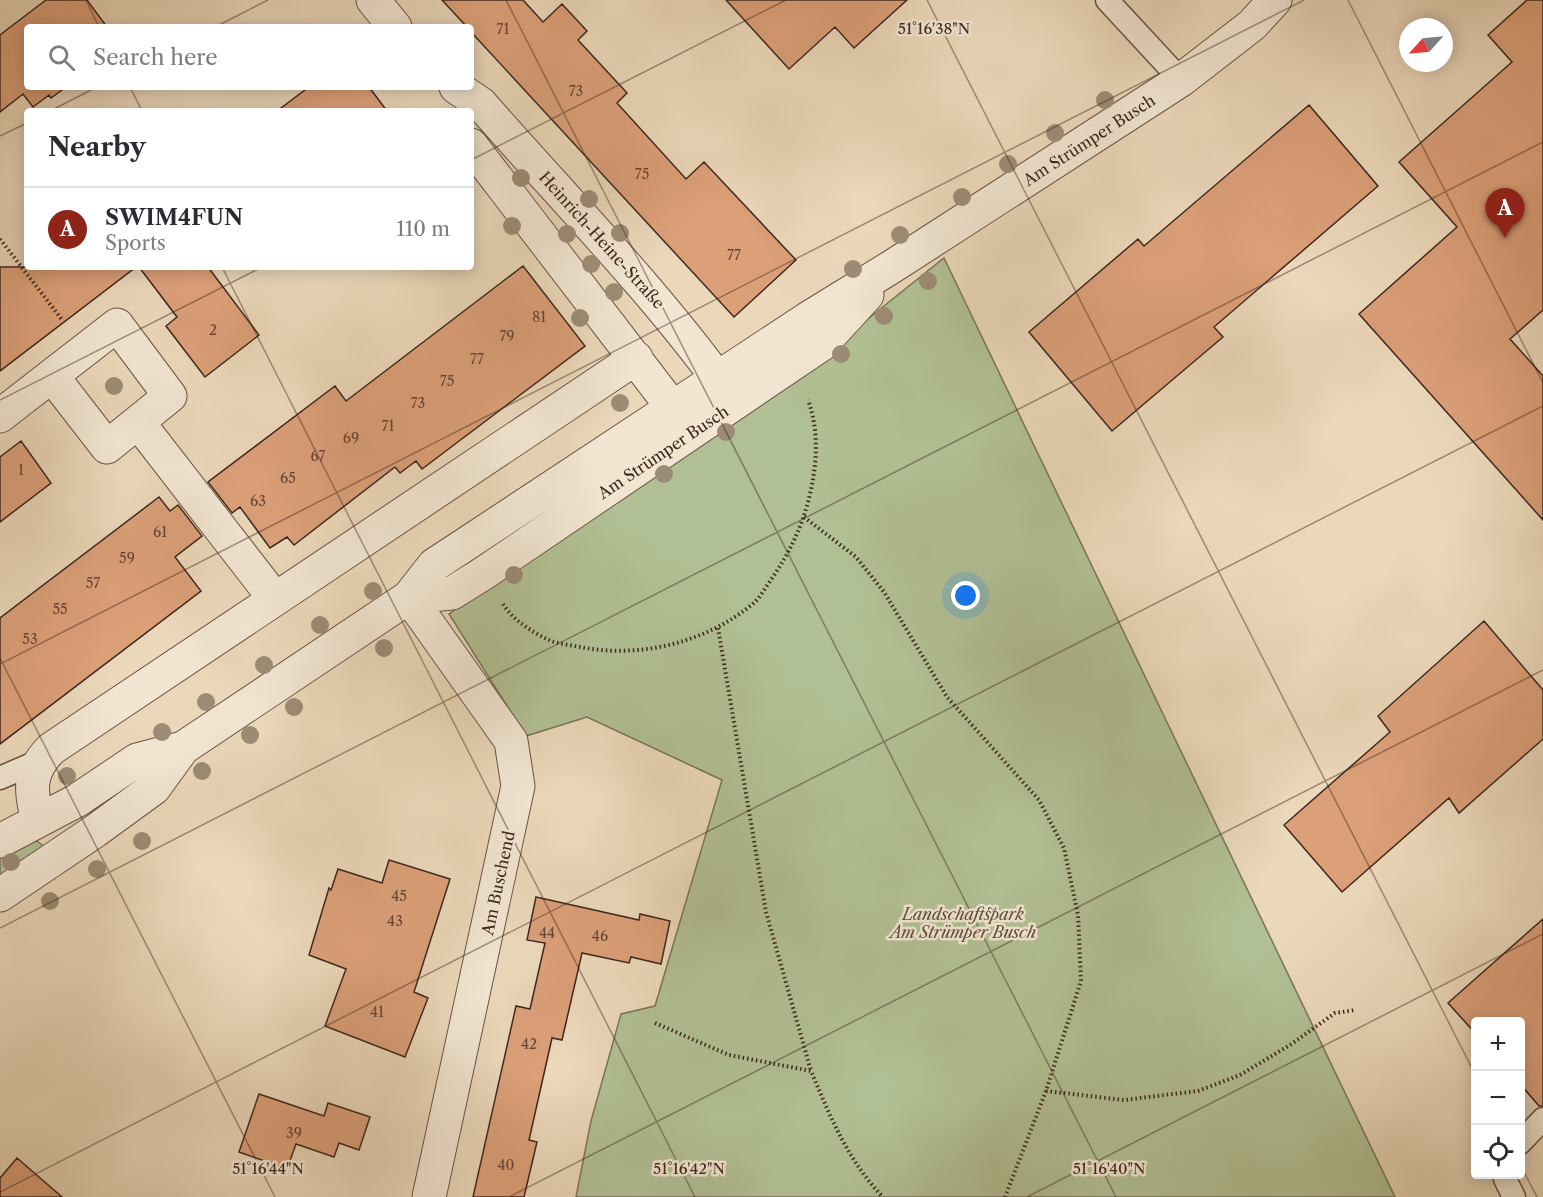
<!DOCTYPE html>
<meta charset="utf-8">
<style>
body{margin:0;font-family:"Libre Caslon Text",serif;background:#f7f7f7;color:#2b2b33}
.controls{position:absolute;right:18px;bottom:18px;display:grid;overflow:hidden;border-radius:6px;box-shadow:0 3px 15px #0003}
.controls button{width:54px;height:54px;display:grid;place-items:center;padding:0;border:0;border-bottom:2px solid #e1e1e2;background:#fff;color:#2b2b33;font:30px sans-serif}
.compass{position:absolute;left:1399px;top:18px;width:54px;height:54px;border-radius:50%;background:#fff;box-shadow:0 3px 15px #0003;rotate:243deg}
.you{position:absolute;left:966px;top:596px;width:21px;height:21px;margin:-15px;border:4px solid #fff;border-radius:50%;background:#1a73e8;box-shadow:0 0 0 9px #1a73e833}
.badge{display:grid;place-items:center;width:39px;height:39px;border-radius:50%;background:#8f2418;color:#fff;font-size:20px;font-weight:700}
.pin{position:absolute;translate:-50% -50px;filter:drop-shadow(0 2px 3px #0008)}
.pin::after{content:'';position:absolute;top:32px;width:21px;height:18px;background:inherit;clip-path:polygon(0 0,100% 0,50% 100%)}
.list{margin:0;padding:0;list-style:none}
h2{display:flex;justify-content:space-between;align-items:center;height:78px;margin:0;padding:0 24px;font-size:26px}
h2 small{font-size:20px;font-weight:400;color:#7c7c81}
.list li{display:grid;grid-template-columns:39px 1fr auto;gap:18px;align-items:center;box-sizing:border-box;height:84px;padding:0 24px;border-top:2px solid #e1e1e2}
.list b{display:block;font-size:22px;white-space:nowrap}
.list p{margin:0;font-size:20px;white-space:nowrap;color:#7c7c81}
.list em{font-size:20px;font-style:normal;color:#7c7c81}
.icon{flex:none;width:33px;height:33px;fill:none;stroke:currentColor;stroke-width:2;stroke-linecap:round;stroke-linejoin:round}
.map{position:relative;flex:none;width:1543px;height:1197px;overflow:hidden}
.search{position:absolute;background:#fff;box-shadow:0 3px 15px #0003;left:24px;top:24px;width:450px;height:66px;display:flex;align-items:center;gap:15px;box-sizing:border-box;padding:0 21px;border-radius:6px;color:#7c7c81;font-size:22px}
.panel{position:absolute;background:#fff;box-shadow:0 3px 15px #0003;left:24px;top:108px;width:450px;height:162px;border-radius:6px}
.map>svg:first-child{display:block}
.green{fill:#b1c094;stroke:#787459;stroke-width:1.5}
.building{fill:#dca079;stroke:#3e271e;stroke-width:1.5}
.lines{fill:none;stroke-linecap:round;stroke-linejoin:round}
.lane-casing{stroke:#695345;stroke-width:25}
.street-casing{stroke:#695345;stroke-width:35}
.path{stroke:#3e271e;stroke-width:4;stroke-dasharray:1.5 3;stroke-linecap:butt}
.lane{stroke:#f2e6d2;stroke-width:22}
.street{stroke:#f2e6d2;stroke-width:33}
.tree{fill:#9c8c75}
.ticks{fill:none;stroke:#3e271e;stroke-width:1.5;stroke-opacity:0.45}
.labels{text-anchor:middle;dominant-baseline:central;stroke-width:5;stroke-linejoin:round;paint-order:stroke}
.number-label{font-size:14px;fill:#664535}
.street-label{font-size:16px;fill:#3e271e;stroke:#f2e6d2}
.park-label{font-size:16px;font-style:italic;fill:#5b4d3c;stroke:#f2e6d2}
.ticks-label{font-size:15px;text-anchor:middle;fill:#3e271e;stroke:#f2e6d2;stroke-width:5;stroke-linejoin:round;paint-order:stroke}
</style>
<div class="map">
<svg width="1543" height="1197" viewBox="0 0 1543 1197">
<rect width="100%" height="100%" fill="#ebd8ba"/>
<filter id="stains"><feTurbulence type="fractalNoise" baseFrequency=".00333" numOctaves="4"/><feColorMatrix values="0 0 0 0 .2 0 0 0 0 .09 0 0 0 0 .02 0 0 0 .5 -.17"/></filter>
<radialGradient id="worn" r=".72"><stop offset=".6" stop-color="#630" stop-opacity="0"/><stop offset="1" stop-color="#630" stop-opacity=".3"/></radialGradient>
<!-- green -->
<path class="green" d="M 944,258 L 1395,1197 L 576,1197 L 591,1121 L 621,1014 L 655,1006 L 722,780 L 587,717 L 526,736 L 449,614 L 839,342 Z
M 31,837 L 48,849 L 0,881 L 0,849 Z"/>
<!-- building -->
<path class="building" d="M 46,0 L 87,0 L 107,27 L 27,27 L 27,87 L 66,87 L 51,98 L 49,95 L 33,107 L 23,94 L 0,112 L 0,35 Z
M 442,0 L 523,0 L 543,22 L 562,4 L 587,31 L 578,40 L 627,93 L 617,103 L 686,179 L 704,162 L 796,260 L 734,317 L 471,32 L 471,27 L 467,27 Z
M 726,0 L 907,0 L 854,48 L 835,27 L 789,69 Z
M 1527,0 L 1543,0 L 1543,310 L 1510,339 L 1543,376 L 1543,520 L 1359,314 L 1457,227 L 1399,162 L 1512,62 L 1488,35 Z
M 309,87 L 369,87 L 387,111 L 277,111 Z
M 1309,105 L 1378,186 L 1214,327 L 1223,337 L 1112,431 L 1029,332 L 1138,239 L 1144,246 Z
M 523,266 L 585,346 L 422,469 L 416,461 L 400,473 L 395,467 L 294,545 L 287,537 L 270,548 L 240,507 L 232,513 L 208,482 L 335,386 L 346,401 Z
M 0,267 L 136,267 L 0,371 Z
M 139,267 L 208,267 L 259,335 L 205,377 L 166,326 L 177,317 Z
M 21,441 L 51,483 L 0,522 L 0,457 Z
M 159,497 L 170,511 L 178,505 L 202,536 L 175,557 L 201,591 L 0,744 L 0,618 Z
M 1484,621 L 1543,690 L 1543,739 L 1459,813 L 1449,798 L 1342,892 L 1284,825 L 1390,732 L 1378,716 Z
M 389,860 L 450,879 L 414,992 L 428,998 L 405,1057 L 325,1026 L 346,969 L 309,955 L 329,888 L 331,890 L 338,869 L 382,883 Z
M 536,897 L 639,920 L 640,914 L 670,921 L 661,964 L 631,957 L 629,963 L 582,953 L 562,1040 L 552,1038 L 529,1140 L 537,1142 L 524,1197 L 473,1197 L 516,1006 L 530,1009 L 545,943 L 527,940 Z
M 1543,919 L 1543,1106 L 1539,1106 L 1521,1085 L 1521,1022 L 1476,1022 L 1476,1034 L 1448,1003 Z
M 259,1094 L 324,1116 L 328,1103 L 370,1117 L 359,1150 L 339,1143 L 334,1157 L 296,1144 L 287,1169 L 239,1152 Z
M 17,1158 L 62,1197 L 0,1197 L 0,1178 Z"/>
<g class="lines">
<!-- lane casing -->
<g class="lane-casing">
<path id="lane" d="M 1107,0 L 1181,80
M 0,778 L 39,761
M 1520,1143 L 1543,1119
M 1506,1174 L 1505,1179 L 1514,1197"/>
</g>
<!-- street casing -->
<g class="street-casing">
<path id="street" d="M 373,0 L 395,27
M 456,87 L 481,104 C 565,200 655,291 729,394
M 471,145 L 686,425
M 0,416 L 117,325 L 170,396 L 107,447 L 52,376
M 138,422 L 275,599
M 409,597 L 511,741 L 518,786 L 429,1197
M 409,597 L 452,593 L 481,575 L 822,344 L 867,295
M 38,821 C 30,791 28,772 51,749 L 636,358
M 0,841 L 76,801 L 137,760 L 183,748 L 409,597 L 434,565 L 463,546 L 807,319 L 893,266 L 1181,80 L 1252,25 L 1275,0
M 0,895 L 95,831 L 154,788 L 183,748"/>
</g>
<!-- path -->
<path class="path" d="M 0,239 L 63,321
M 804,517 L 856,557 L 884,592 L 947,697 L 1039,800 L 1064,848 L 1078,915 L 1081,981 L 1046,1091 L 1005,1197
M 503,604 C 513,620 532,632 549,640 C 558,644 570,645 580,647 C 641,659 708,642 755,602 C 760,597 764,590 768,584 C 786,559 800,532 808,502 C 817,468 820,433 808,400
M 718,628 L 766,912 L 811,1071
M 655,1023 L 729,1055 L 811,1071 C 830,1116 848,1161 883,1197
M 1046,1091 L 1124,1100 L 1198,1091 L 1240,1075 L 1290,1045 L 1335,1013 L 1356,1010"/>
<!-- lane -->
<use href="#lane" class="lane"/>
<!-- street -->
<use href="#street" class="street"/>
</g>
<!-- trees -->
<g class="tree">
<circle cx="1105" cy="100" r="9"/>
<circle cx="1055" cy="133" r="9"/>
<circle cx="1008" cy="164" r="9"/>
<circle cx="521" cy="178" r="9"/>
<circle cx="962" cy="197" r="9"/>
<circle cx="589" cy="199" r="9"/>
<circle cx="512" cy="226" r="9"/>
<circle cx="620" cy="233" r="9"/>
<circle cx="567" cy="234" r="9"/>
<circle cx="900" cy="235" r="9"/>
<circle cx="591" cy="264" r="9"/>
<circle cx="853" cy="269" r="9"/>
<circle cx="928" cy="281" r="9"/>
<circle cx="614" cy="292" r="9"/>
<circle cx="884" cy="316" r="9"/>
<circle cx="580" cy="318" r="9"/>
<circle cx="841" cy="354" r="9"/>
<circle cx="114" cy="386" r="9"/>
<circle cx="620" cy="403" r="9"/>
<circle cx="726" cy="432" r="9"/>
<circle cx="664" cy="474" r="9"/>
<circle cx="514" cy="575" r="9"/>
<circle cx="373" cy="591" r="9"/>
<circle cx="320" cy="625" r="9"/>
<circle cx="384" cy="648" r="9"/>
<circle cx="264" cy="665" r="9"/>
<circle cx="206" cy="702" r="9"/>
<circle cx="294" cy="707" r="9"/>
<circle cx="162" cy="732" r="9"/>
<circle cx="250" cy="735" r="9"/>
<circle cx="202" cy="771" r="9"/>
<circle cx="67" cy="776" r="9"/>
<circle cx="142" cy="841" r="9"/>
<circle cx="11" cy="862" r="9"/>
<circle cx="97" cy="869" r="9"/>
<circle cx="50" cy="901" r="9"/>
</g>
<!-- ticks -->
<path class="ticks" d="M 86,0 L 99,27M 506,0 L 1116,1197M 927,0 L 1476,1076M 1348,0 L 1543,383M 215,27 L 268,0M 130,87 L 142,111M 50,111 L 97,87M 0,136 L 27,123M 471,160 L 786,0M 222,267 L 695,1197M 0,400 L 262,267M 0,658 L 275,1197M 0,664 L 1304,0M 0,928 L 1543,142M 1520,1164 L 1537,1197M 0,1192 L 1543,406M 509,1197 L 1543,670M 1027,1197 L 1543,934"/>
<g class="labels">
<!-- number labels -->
<g class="number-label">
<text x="503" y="29">71</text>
<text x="576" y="91">73</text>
<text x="642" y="174">75</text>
<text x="734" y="255">77</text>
<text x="539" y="317">81</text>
<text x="213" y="330">2</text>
<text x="507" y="336">79</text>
<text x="477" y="359">77</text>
<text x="447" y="381">75</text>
<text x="418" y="403">73</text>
<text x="388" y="426">71</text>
<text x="351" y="438">69</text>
<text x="318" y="456">67</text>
<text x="21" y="470">1</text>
<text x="288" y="478">65</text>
<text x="258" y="501">63</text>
<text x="160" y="532">61</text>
<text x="127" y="558">59</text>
<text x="93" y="583">57</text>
<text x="60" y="609">55</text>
<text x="30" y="639">53</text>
<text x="399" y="896">45</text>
<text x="395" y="921">43</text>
<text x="547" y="933">44</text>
<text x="600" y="936">46</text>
<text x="377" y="1012">41</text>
<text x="529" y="1044">42</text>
<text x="294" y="1133">39</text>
<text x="506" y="1165">40</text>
</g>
<!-- street labels -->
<g class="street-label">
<text transform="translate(1089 140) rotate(-33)">Am Strümper Busch</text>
<text transform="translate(602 240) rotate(48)">Heinrich-Heine-Straße</text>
<text transform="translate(663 452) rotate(-34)">Am Strümper Busch</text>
<text transform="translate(498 883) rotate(-78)">Am Buschend</text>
</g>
<!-- park labels -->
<g class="park-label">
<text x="963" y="914">Landschaftspark<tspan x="963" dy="18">Am Strümper Busch</tspan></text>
</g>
</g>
<g class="ticks-label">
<text x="934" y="34">51°16'38"N</text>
<text x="268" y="1174">51°16'44"N</text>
<text x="689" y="1174">51°16'42"N</text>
<text x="1109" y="1174">51°16'40"N</text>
</g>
<rect width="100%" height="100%" filter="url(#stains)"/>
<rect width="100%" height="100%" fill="url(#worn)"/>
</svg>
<div class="controls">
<button>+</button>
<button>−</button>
<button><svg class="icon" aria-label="locate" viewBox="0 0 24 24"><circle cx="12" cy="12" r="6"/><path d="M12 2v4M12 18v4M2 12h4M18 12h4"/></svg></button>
</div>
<svg class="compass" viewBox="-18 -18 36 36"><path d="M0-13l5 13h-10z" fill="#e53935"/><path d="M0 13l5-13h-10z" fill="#7c7c81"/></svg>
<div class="you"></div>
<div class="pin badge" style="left:1505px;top:238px">A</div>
<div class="search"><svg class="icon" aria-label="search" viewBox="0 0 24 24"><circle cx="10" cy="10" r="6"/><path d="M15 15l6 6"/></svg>Search here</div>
<section class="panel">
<h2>Nearby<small></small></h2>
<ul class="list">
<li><span class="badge">A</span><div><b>SWIM4FUN</b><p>Sports</p></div><em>110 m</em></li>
</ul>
</section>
</div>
